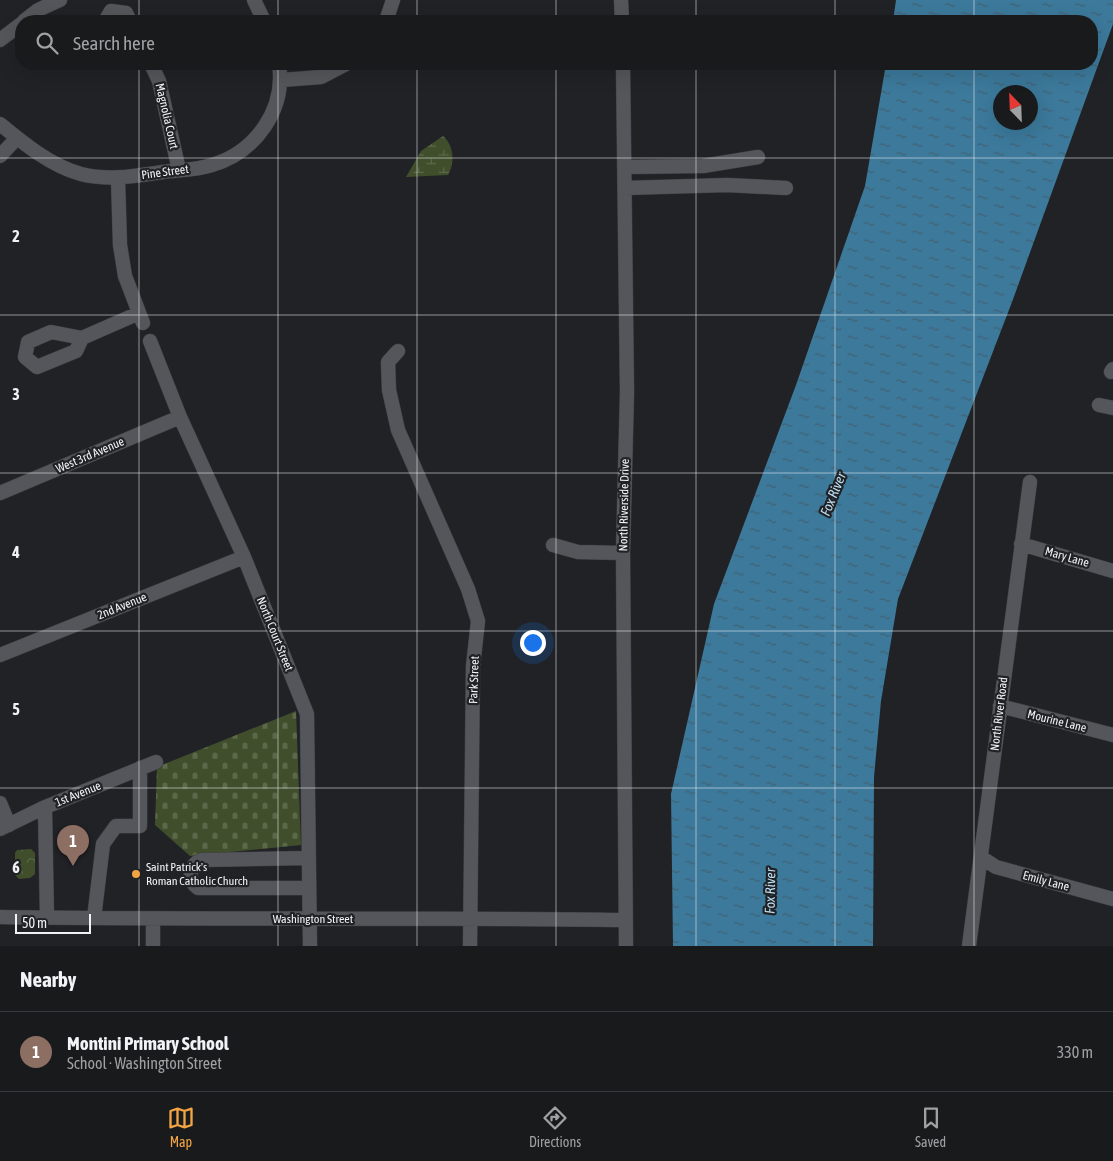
<!DOCTYPE html>
<meta charset="utf-8">
<style>
body{margin:0;font-family:"Asap Condensed",sans-serif;background:#212325;color:#f1f3f6}
.compass{position:absolute;left:993px;top:85px;width:45px;height:45px;border-radius:50%;background:#181a1c;box-shadow:0 5px 20px #0002;rotate:337deg}
.scale{position:absolute;left:15px;bottom:12px;width:76px;box-sizing:border-box;padding-left:5px;border:2px solid #f1f2f5;border-top:0;font-size:14px;line-height:18px;white-space:nowrap;color:#f1f2f5;-webkit-text-stroke:4px #202226;paint-order:stroke}
.you{position:absolute;left:532px;top:642px;width:18px;height:18px;margin:-12px;border:4px solid #fff;border-radius:50%;background:#1a73e8;box-shadow:0 0 0 8px #1a73e833}
.badge{display:grid;place-items:center;width:32px;height:32px;border-radius:50%;background:#f3a443;color:#fff;font-size:16px;font-weight:700}
.pin{position:absolute;translate:-50% -41px;filter:drop-shadow(0 1px 2px #0008)}
.pin::after{content:'';position:absolute;top:26px;width:18px;height:15px;background:inherit;clip-path:polygon(0 0,100% 0,50% 100%)}
.list{margin:0;padding:0;list-style:none}
h2{display:flex;justify-content:space-between;align-items:center;height:65px;margin:0;padding:0 20px;font-size:21px}
h2 small{font-size:16px;font-weight:400;color:#9fa1a3}
.list li{display:grid;grid-template-columns:32px 1fr auto;gap:15px;align-items:center;box-sizing:border-box;height:80px;padding:0 20px;border-top:1px solid #36383b}
.list b{display:block;font-size:19px;white-space:nowrap}
.list p{margin:0;font-size:16px;white-space:nowrap;color:#9fa1a3}
.list em{font-size:16px;font-style:normal;color:#9fa1a3}
.icon{flex:none;width:28px;height:28px;fill:none;stroke:currentColor;stroke-width:2;stroke-linecap:round;stroke-linejoin:round}
.map{position:relative;flex:none;width:1113px;height:946px;overflow:hidden}
.search{position:absolute;background:#181a1c;box-shadow:0 5px 20px #0002;left:15px;right:15px;top:15px;height:55px;display:flex;align-items:center;gap:12px;box-sizing:border-box;padding:0 18px;border-radius:20px;color:#9fa1a3;font-size:19px}
.sheet{height:145px;background:#181a1c}
nav{display:flex;justify-content:space-around;align-items:center;box-sizing:border-box;height:70px;border-top:1px solid #36383b;background:#181a1c;font-size:14px;color:#9fa1a3}
nav a{display:grid;justify-items:center;gap:2px}
nav .on{color:#f3a443}
.map>svg:first-child{display:block}
.wetland{fill:url(#wetland-marsh)}
.cemetery{fill:url(#cemetery-stones)}
.park{fill:url(#park-crowns)}
.water{fill:url(#water-ripples);fill-rule:evenodd}
.lines{fill:none;stroke-linecap:round;stroke-linejoin:round}
.minor-casing{stroke:#3d3e42;stroke-width:15}
.minor{stroke:#55565b;stroke-width:14}
.grid{fill:none;stroke:#f1f2f5;stroke-width:1;stroke-opacity:0.55}
.poi-dot{fill:#f3a443;stroke:#202226;stroke-width:2}
.labels{text-anchor:middle;dominant-baseline:central;stroke-width:4.5;stroke-linejoin:round;paint-order:stroke}
.street-label{font-size:12px;fill:#f1f2f5;stroke:#202226}
.poi-label{font-size:12px;fill:#f1f2f5;stroke:#202226;text-anchor:start}
.water-label{font-size:14px;font-style:italic;fill:#bddef2;stroke:#202226}
.grid-label{font-size:16px;text-anchor:middle;font-weight:bold;fill:#f1f2f5;stroke:#202226;stroke-width:4.5;stroke-linejoin:round;paint-order:stroke}
</style>
<div class="map">
<svg width="1113" height="946" viewBox="0 0 1113 946">
<defs>
<pattern id="wetland-marsh" width="20" height="14" patternUnits="userSpaceOnUse" patternTransform="scale(1.25)"><rect width="20" height="14" fill="#404e2b"/><path d="M1 5h8M5 5V1M11 12h8M15 12V8" fill="none" stroke="#5c684a"/></pattern>
<pattern id="cemetery-stones" width="16" height="16" patternUnits="userSpaceOnUse" patternTransform="scale(1.25)"><rect width="16" height="16" fill="#404e2b"/><path d="M2 7V4a2 2 0 0 1 4 0v3zM10 15v-3a2 2 0 0 1 4 0v3z" fill="#5c684a"/></pattern>
<pattern id="park-crowns" width="20" height="18" patternUnits="userSpaceOnUse" patternTransform="scale(1.25)"><rect width="20" height="18" fill="#404e2b"/><path d="M2 6a3 3 0 1 1 6 0M12 15a3 3 0 1 1 6 0" fill="none" stroke="#5c684a"/></pattern>
<pattern id="water-ripples" width="26" height="14" patternUnits="userSpaceOnUse" patternTransform="scale(1.25)"><rect width="26" height="14" fill="#3c799b"/><path d="M2 4q2-2 4 0t4 0M15 11q2-2 4 0t4 0" fill="none" stroke="#426172"/></pattern>
</defs>
<rect width="100%" height="100%" fill="#202226"/>
<!-- wetland -->
<path class="wetland" d="M 443,136 C 454,145 455,163 448,175 L 406,177 L 421,151 Z"/>
<!-- cemetery -->
<path class="cemetery" d="M 296,711 L 301,845 L 190,856 L 155,825 L 157,767 Z"/>
<!-- park -->
<path class="park" d="M 31,849 L 35,853 L 35,874 L 30,878 L 19,879 L 15,875 L 15,853 L 17,850 Z"/>
<!-- water -->
<path class="water" d="M 896,0 L 1113,0 L 1113,24 L 1012,302 L 898,599 L 881,701 L 874,777 L 873,946 L 673,946 L 671,794 L 714,604 L 796,385 L 865,186 L 886,64 L 1092,64 L 1092,21 L 893,21 ZM 1000,92 L 1030,92 L 1030,122 L 1000,122 Z"/>
<g class="lines">
<!-- minor casing -->
<g class="minor-casing">
<path id="minor" d="M 254,0 L 264,21
M 621,0 L 622,21
M 24,21 L 38,10 L 60,0
M 105,21 L 111,11 L 126,13 L 130,21
M 386,21 L 393,0
M 0,40 L 21,24
M 151,64 L 159,81 L 179,170
M 623,64 L 627,392 L 623,551 L 626,946
M 282,80 L 321,77 L 346,64
M 0,124 C 23,143 51,166 81,174 C 109,181 135,176 163,172 C 179,170 197,170 212,165 C 256,152 286,109 279,64
M 0,156 L 17,138
M 624,167 L 703,166 L 758,157
M 118,179 L 120,245 L 125,276 L 143,323
M 625,188 L 727,185 L 786,188
M 82,338 L 76,351 L 37,367 L 25,357 L 28,342 L 51,332 L 82,338 L 139,313
M 150,341 L 180,417 L 244,557 L 307,714 L 310,946
M 398,351 L 388,362 L 389,390 L 398,430 L 468,589 L 478,621 L 473,666 L 470,946
M 1111,372 L 1113,369
M 1099,405 L 1113,408
M 0,493 L 180,417
M 1021,544 L 1113,571
M 553,545 L 578,552 L 623,553
M 0,655 L 244,557
M 1000,706 L 1113,735
M 0,803 L 9,825
M 45,808 L 47,918
M 0,829 L 43,808 L 156,762
M 308,858 L 201,860 C 189,865 187,880 198,888 L 309,888
M 982,858 L 996,867 L 1113,899
M 0,917 C 209,920 417,917 626,920
M 94,918 L 103,844 L 116,826 L 140,826 L 140,768
M 153,919 L 153,946
M 969,946 L 1030,482"/>
</g>
<!-- minor -->
<use href="#minor" class="minor"/>
</g>
<!-- grid -->
<path class="grid" d="M 139,0 L 139,21M 278,0 L 278,21M 417,0 L 417,21M 556,0 L 556,21M 696,0 L 696,21M 835,0 L 835,21M 974,0 L 974,21M 139,64 L 139,946M 278,64 L 278,946M 417,64 L 417,946M 556,64 L 556,946M 696,64 L 696,946M 835,64 L 835,946M 974,64 L 974,946M 0,158 L 1113,158M 0,315 L 1113,315M 0,473 L 1113,473M 0,631 L 1113,631M 0,788 L 1113,788"/>
<!-- markers -->
<circle class="poi-dot" cx="136" cy="874" r="5"/>
<g class="labels">
<!-- street labels -->
<g class="street-label">
<text transform="translate(167 116) rotate(77)">Magnolia Court</text>
<text transform="translate(165 172) rotate(-8)">Pine Street</text>
<text transform="translate(90 455) rotate(-23)">West 3rd Avenue</text>
<text transform="translate(624 505) rotate(-89)">North Riverside Drive</text>
<text transform="translate(1067 557) rotate(16)">Mary Lane</text>
<text transform="translate(122 606) rotate(-22)">2nd Avenue</text>
<text transform="translate(275 634) rotate(68)">North Court Street</text>
<text transform="translate(474 680) rotate(-88)">Park Street</text>
<text transform="translate(999 714) rotate(-83)">North River Road</text>
<text transform="translate(1057 721) rotate(14)">Mourine Lane</text>
<text transform="translate(78 794) rotate(-22)">1st Avenue</text>
<text transform="translate(1046 881) rotate(15)">Emily Lane</text>
<text x="313" y="919">Washington Street</text>
</g>
<!-- poi labels -->
<g class="poi-label">
<text x="146" y="867">Saint Patrick's<tspan x="146" dy="14">Roman Catholic Church</tspan></text>
</g>
<!-- water labels -->
<g class="water-label">
<text transform="translate(833 494) rotate(-68)">Fox River</text>
<text transform="translate(770 891) rotate(-89)">Fox River</text>
</g>
</g>
<g class="grid-label">
<text x="16" y="242">2</text>
<text x="16" y="400">3</text>
<text x="16" y="558">4</text>
<text x="16" y="715">5</text>
<text x="16" y="873">6</text>
</g>
</svg>
<svg class="compass" viewBox="-18 -18 36 36"><path d="M0-13l5 13h-10z" fill="#e53935"/><path d="M0 13l5-13h-10z" fill="#9fa1a3"/></svg>
<div class="scale">50 m</div>
<div class="you"></div>
<div class="pin badge" style="left:73px;top:866px;background:#8d6e63">1</div>
<div class="search"><svg class="icon" aria-label="search" viewBox="0 0 24 24"><circle cx="10" cy="10" r="6"/><path d="M15 15l6 6"/></svg>Search here</div>
</div>
<section class="sheet">
<h2>Nearby<small></small></h2>
<ul class="list">
<li><span class="badge" style="background:#8d6e63">1</span><div><b>Montini Primary School</b><p>School · Washington Street</p></div><em>330 m</em></li>
</ul>
</section>
<nav>
<a class="on"><svg class="icon" aria-label="map" viewBox="0 0 24 24"><path d="M3 6l6-2 6 2 6-2v14l-6 2-6-2-6 2zM9 4v14M15 6v14"/></svg>Map</a>
<a><svg class="icon" aria-label="directions" viewBox="0 0 24 24"><path d="M12 3l9 9-9 9-9-9zM9 14v-3h6M13 9l2 2-2 2"/></svg>Directions</a>
<a><svg class="icon" aria-label="saved" viewBox="0 0 24 24"><path d="M7 4h10v16l-5-4-5 4z"/></svg>Saved</a>
</nav>
